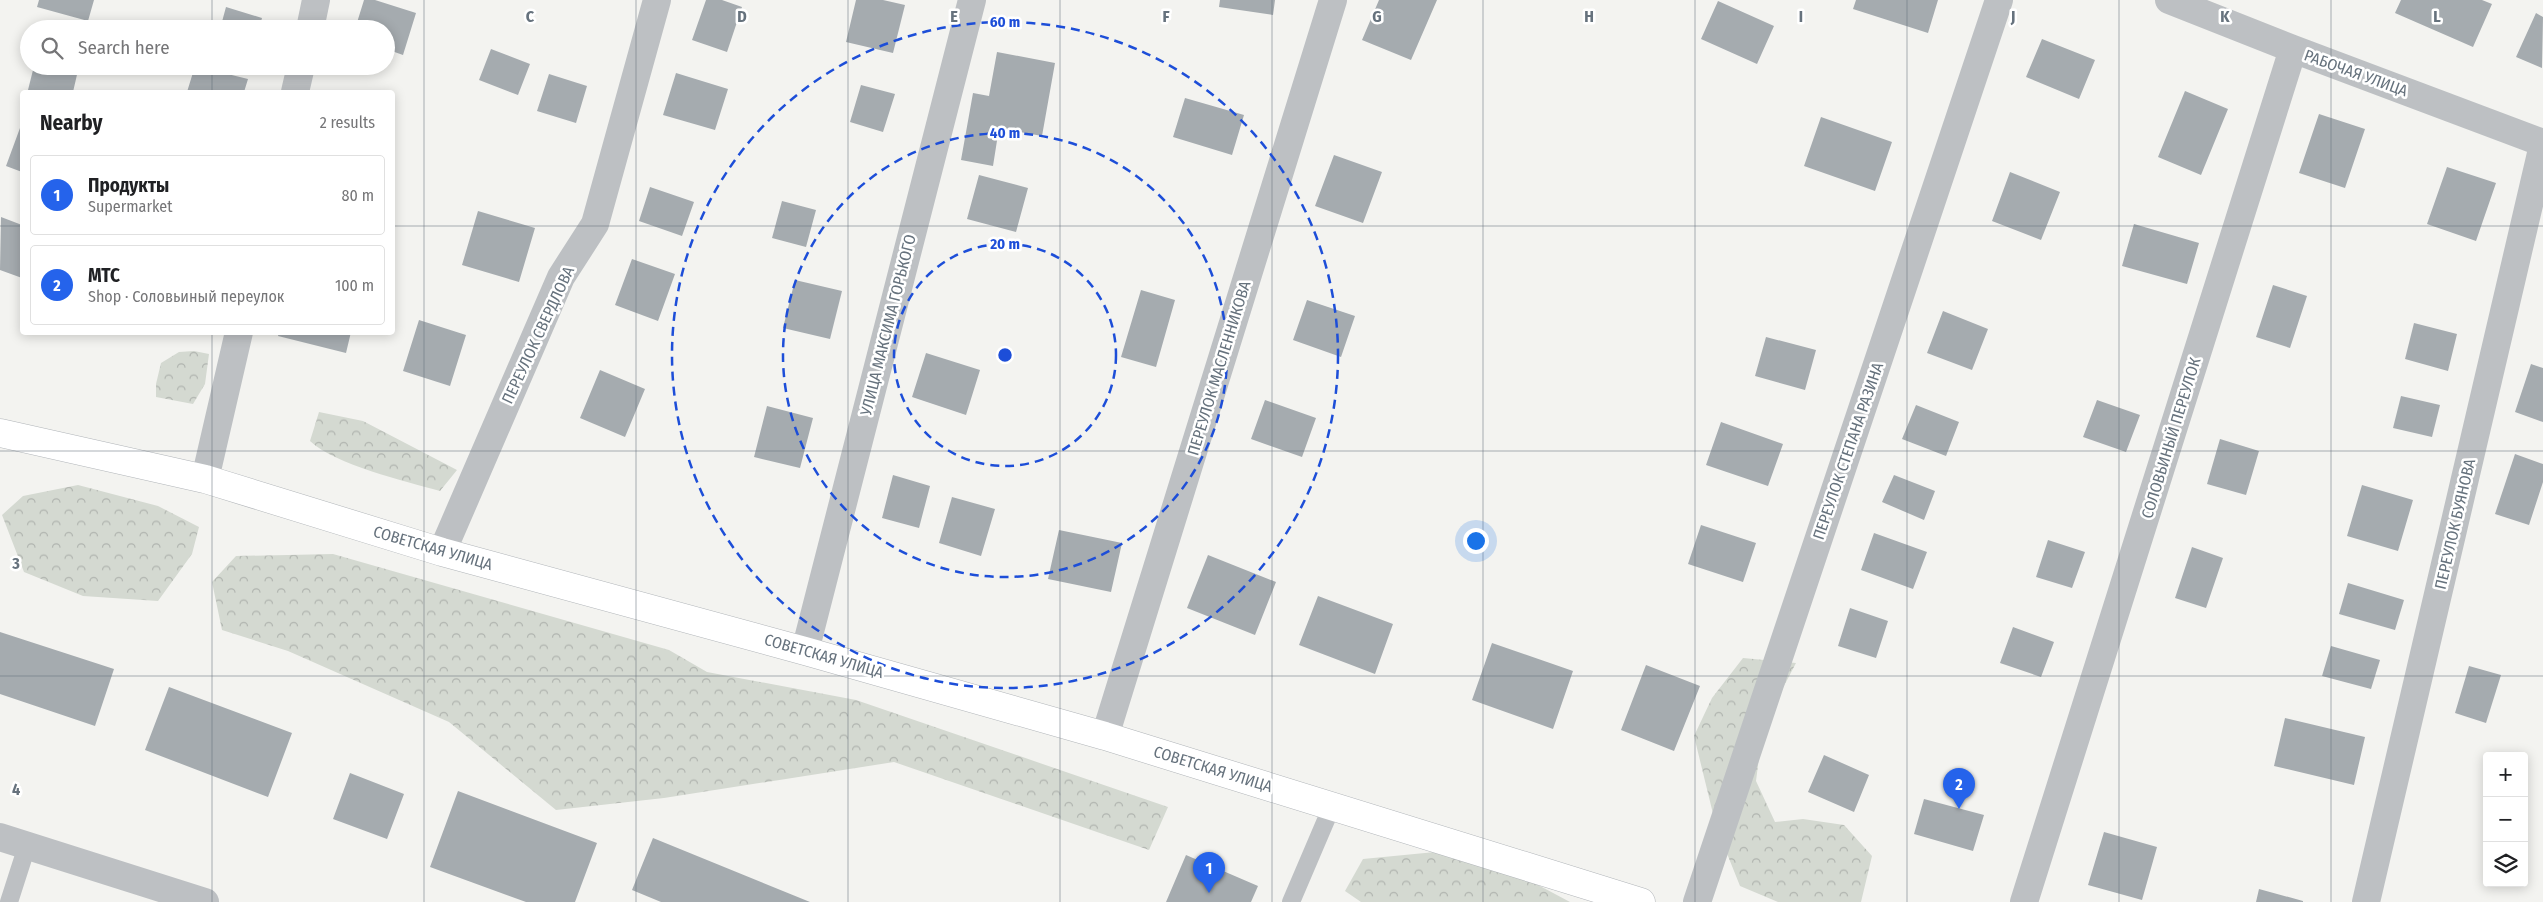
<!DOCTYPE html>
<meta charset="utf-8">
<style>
body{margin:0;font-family:"Fira Sans Condensed",sans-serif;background:#f2f2f2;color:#202124}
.controls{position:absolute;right:15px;bottom:15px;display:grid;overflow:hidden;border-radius:5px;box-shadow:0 2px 12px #0003}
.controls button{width:45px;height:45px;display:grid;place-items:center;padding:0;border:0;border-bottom:1px solid #e0e0e0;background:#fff;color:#202124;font:25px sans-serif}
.you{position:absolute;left:1475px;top:540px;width:18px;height:18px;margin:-12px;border:4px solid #fff;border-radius:50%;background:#1a73e8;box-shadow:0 0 0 8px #1a73e833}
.badge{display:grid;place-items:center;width:32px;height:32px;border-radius:50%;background:#2563eb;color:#fff;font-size:16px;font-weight:700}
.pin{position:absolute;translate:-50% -41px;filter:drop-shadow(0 1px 2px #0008)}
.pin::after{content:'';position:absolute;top:26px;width:18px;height:15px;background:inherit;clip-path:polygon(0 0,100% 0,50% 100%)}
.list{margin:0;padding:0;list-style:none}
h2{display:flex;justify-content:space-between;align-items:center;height:65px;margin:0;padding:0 20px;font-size:21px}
h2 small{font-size:16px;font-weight:400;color:#757577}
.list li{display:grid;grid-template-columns:32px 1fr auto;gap:15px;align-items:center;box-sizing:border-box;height:80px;margin:0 10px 10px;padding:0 10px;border:1px solid #e0e0e0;border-radius:5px}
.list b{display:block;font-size:19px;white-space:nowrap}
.list p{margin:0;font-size:16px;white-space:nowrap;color:#757577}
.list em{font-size:16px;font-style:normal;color:#757577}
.icon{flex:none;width:28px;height:28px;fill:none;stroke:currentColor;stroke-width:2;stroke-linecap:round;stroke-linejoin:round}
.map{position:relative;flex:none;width:2543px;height:902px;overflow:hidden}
.search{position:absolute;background:#fff;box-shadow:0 2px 12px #0003;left:20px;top:20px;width:375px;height:55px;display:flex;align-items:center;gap:12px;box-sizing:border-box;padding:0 18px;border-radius:28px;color:#757577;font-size:19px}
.panel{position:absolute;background:#fff;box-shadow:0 2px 12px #0003;left:20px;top:90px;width:375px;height:245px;border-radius:5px}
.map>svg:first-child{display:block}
.forest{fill:url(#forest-crowns)}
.building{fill:#a5abaf}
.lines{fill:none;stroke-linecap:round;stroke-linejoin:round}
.secondary-casing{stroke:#b1b5b9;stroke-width:29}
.service{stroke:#bdc0c3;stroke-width:18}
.minor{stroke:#bdc0c3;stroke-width:28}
.secondary{stroke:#fff;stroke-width:28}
.grid{fill:none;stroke:#66727d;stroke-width:1;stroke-opacity:0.55}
.ring{fill:none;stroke:#1d4ed8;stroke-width:2.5;stroke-dasharray:9 6}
.labels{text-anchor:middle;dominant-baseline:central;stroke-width:5;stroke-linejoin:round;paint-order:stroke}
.street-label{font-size:16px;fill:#66727d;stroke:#fff}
.grid-label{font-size:16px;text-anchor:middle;font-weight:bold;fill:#66727d;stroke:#fff;stroke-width:5;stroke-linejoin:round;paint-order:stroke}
.centre{fill:#1d4ed8;stroke:#fff;stroke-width:2.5}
.ring-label{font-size:15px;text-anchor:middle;font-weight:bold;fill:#1d4ed8;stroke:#fff;stroke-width:5;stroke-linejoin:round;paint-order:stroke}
</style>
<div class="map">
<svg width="2543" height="902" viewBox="0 0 2543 902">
<defs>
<pattern id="forest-crowns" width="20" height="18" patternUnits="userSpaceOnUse" patternTransform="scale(1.25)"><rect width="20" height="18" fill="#d4d9d1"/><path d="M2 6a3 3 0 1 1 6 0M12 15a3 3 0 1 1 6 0" fill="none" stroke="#b0b4af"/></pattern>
</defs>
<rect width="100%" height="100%" fill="#f3f3f0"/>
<!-- forest -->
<path class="forest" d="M 194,351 L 209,354 L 205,384 L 193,404 L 156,397 L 156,384 L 161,363 L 179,352 Z
M 319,412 L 363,421 L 457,470 L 440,491 C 404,481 336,465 310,441 Z
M 78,485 L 158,506 L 199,527 L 192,554 L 158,601 L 83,596 L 24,572 L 2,515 L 23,496 Z
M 333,554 L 669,650 L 707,672 L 856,700 L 1168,807 L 1149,850 L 894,762 L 664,798 L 556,810 L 449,722 L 288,651 L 222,630 L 212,582 L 236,556 Z
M 1743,658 L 1796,663 L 1763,726 L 1756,781 L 1775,822 L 1803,819 L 1844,825 L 1872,856 L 1861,902 L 1778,902 L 1740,886 L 1716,826 L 1694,736 L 1712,698 Z
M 1435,852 L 1493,861 L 1570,902 L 1361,902 L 1345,891 L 1363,859 Z"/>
<!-- building -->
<path class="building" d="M 39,0 L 94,0 L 88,21 L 37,7 Z
M 364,0 L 375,0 L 416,13 L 403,55 L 386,49 L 386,29 L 355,29 Z
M 706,0 L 722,0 L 742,7 L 727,52 L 692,40 Z
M 856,0 L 883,0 L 905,5 L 893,53 L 846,42 Z
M 1220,0 L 1275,0 L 1273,15 L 1219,7 Z
M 1379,0 L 1437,0 L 1411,60 L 1362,40 Z
M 1856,0 L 1938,0 L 1928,33 L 1853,9 Z
M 2401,0 L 2482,0 L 2492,4 L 2473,47 L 2395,13 Z
M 1718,1 L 1774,26 L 1757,64 L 1701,39 Z
M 226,7 L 262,18 L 259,29 L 220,29 Z
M 2536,13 L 2543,17 L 2542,68 L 2516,57 Z
M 2042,39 L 2095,60 L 2079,99 L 2026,77 Z
M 491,49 L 530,64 L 518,95 L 479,80 Z
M 997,52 L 1055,63 L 1042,136 L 999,128 L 993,166 L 961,160 L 973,93 L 989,96 Z
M 34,66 L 79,66 L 73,92 L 37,92 L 28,90 Z
M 195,66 L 248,79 L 244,92 L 187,92 Z
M 676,73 L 728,89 L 715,130 L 663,115 Z
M 549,74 L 587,86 L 576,123 L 537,111 Z
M 861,85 L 895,94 L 883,132 L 850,122 Z
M 2185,91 L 2228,109 L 2201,175 L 2158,157 Z
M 1185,98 L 1244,115 L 1232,155 L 1173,137 Z
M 2319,114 L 2365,129 L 2345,188 L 2299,173 Z
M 1821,117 L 1892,142 L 1875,191 L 1804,166 Z
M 20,128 L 22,129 L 22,172 L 6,166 Z
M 1334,155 L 1382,172 L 1363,223 L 1315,206 Z
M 2447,167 L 2496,183 L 2476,241 L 2427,224 Z
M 2010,172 L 2060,192 L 2041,240 L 1992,221 Z
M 979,175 L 1028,188 L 1016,232 L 967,219 Z
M 650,187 L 694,202 L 682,236 L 639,221 Z
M 782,201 L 816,210 L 806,247 L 772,238 Z
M 478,211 L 535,228 L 519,282 L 462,265 Z
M 1,217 L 22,225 L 22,278 L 0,270 Z
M 2134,224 L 2199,243 L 2187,284 L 2122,266 Z
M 632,259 L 675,274 L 658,321 L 615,305 Z
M 795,280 L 842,291 L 830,339 L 783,328 Z
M 2273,285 L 2307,296 L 2290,348 L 2256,337 Z
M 1141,290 L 1175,300 L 1156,367 L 1121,357 Z
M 1307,300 L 1355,316 L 1341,357 L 1293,340 Z
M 1943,311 L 1988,329 L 1972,370 L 1927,353 Z
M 419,320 L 466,335 L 450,386 L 403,371 Z
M 2414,323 L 2457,334 L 2448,371 L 2405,359 Z
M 279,332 L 351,332 L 346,353 L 278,336 Z
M 1766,337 L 1816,350 L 1805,390 L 1755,376 Z
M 926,353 L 980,370 L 966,415 L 912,397 Z
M 2531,364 L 2543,368 L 2543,422 L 2515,412 Z
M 600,370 L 645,389 L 625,437 L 580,418 Z
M 2401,396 L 2440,405 L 2432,437 L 2393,428 Z
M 1265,400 L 1316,418 L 1302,457 L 1251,439 Z
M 2097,400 L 2140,415 L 2126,452 L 2083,437 Z
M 1916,405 L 1959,422 L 1946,456 L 1902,439 Z
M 767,406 L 813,418 L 800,468 L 754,457 Z
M 1721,422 L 1783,444 L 1768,486 L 1706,465 Z
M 2220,439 L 2259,451 L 2246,495 L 2207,484 Z
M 2515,454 L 2543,464 L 2543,482 L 2529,525 L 2495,514 Z
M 893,475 L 930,486 L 919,528 L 882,518 Z
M 1894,475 L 1935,491 L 1924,520 L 1882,502 Z
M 2362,485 L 2413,500 L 2398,551 L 2347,536 Z
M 952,497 L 995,509 L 981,556 L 939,543 Z
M 1701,525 L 1756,543 L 1743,582 L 1688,564 Z
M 1059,530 L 1122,543 L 1111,592 L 1048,579 Z
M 1874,533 L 1927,552 L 1913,589 L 1861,570 Z
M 2048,540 L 2085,552 L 2072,588 L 2036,577 Z
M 2192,547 L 2223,558 L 2206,608 L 2175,598 Z
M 1208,555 L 1276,582 L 1255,635 L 1187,608 Z
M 2348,583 L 2404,600 L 2395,630 L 2339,614 Z
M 1318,596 L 1393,624 L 1375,674 L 1299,645 Z
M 1850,608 L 1888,621 L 1876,658 L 1838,646 Z
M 2013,627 L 2054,642 L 2041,677 L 2000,663 Z
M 0,632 L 114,669 L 95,726 L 0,694 Z
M 1492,643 L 1573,671 L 1553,729 L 1472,700 Z
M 2331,646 L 2380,660 L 2371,689 L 2322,676 Z
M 1646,665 L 1700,686 L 1674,751 L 1621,730 Z
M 2469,666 L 2501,675 L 2486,723 L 2455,713 Z
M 169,687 L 292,733 L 268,797 L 145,750 Z
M 2285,718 L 2365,737 L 2354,785 L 2274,766 Z
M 1824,755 L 1869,775 L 1854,812 L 1808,792 Z
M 350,773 L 404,794 L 387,839 L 333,819 Z
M 458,791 L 597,843 L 575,902 L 526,902 L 430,867 Z
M 1924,799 L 1984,815 L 1973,851 L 1914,834 Z
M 2104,832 L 2157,847 L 2142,900 L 2088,885 Z
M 653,838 L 810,902 L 661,902 L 632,890 Z
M 1186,855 L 1258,886 L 1251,902 L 1166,902 Z
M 2259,889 L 2303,901 L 2303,902 L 2256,902 Z"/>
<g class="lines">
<!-- secondary casing -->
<g class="secondary-casing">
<path id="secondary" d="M 0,433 L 205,479 L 442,552 L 805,651 L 1105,736 L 1641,902"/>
</g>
<!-- service -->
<path class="service" d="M 9,902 L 27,846
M 1291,902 L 1332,806"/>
<!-- minor -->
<path class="minor" d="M 2169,0 L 2293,49 L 2543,143
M 310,29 L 316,0
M 295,92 L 301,66
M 205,479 L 239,332
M 442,552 L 561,277 L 595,224 L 657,0
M 805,651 L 972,0
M 1105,736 L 1333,0
M 0,837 L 205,902
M 1697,902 L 1999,0
M 2024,902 L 2293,49
M 2366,902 L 2543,145"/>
<!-- secondary -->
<use href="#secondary" class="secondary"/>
</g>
<!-- grid -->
<path class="grid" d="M 212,0 L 212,29M 424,0 L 424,902M 636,0 L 636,902M 848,0 L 848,902M 1060,0 L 1060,902M 1272,0 L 1272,902M 1483,0 L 1483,902M 1695,0 L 1695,902M 1907,0 L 1907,902M 2119,0 L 2119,902M 2331,0 L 2331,902M 212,66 L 212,92M 0,226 L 22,226M 392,226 L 2543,226M 212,332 L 212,902M 0,451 L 2543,451M 0,676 L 2543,676"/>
<!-- distance rings -->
<g class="ring">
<circle cx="1005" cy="355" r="111"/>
<circle cx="1005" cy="355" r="222"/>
<circle cx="1005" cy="355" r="333"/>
</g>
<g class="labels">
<!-- street labels -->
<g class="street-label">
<text transform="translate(2356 73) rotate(20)">РАБОЧАЯ УЛИЦА</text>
<text transform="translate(888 325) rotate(-76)">УЛИЦА МАКСИМА ГОРЬКОГО</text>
<text transform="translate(538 335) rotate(-65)">ПЕРЕУЛОК СВЕРДЛОВА</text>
<text transform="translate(1219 368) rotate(-73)">ПЕРЕУЛОК МАСЛЕННИКОВА</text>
<text transform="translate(2171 438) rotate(-73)">СОЛОВЬИНЫЙ ПЕРЕУЛОК</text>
<text transform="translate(1848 451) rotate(-71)">ПЕРЕУЛОК СТЕПАНА РАЗИНА</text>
<text transform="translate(2455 524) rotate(-77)">ПЕРЕУЛОК БУЯНОВА</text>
<text transform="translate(433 548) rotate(16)">СОВЕТСКАЯ УЛИЦА</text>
<text transform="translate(824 656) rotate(16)">СОВЕТСКАЯ УЛИЦА</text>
<text transform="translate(1213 769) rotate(17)">СОВЕТСКАЯ УЛИЦА</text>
</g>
</g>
<g class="grid-label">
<text x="530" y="22">C</text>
<text x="742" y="22">D</text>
<text x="954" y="22">E</text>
<text x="1166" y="22">F</text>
<text x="1377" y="22">G</text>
<text x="1589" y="22">H</text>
<text x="1801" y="22">I</text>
<text x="2013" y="22">J</text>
<text x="2225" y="22">K</text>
<text x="2437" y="22">L</text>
<text x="16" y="569">3</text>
<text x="16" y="795">4</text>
</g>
<circle cx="1005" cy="355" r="8" class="centre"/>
<g class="ring-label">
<text x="1005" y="27">60 m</text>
<text x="1005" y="138">40 m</text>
<text x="1005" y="249">20 m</text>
</g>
</svg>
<div class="controls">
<button>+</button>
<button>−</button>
<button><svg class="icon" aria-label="layers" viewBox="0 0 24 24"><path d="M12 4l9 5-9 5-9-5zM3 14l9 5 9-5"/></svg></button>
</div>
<div class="you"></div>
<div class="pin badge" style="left:1209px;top:893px">1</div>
<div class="pin badge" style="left:1959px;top:809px">2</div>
<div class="search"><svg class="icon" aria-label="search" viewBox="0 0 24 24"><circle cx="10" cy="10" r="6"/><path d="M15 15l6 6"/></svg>Search here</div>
<section class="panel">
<h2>Nearby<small>2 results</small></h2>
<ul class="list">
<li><span class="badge">1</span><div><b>Продукты</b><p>Supermarket</p></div><em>80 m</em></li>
<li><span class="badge">2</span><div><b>МТС</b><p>Shop · Соловьиный переулок</p></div><em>100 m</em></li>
</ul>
</section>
</div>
